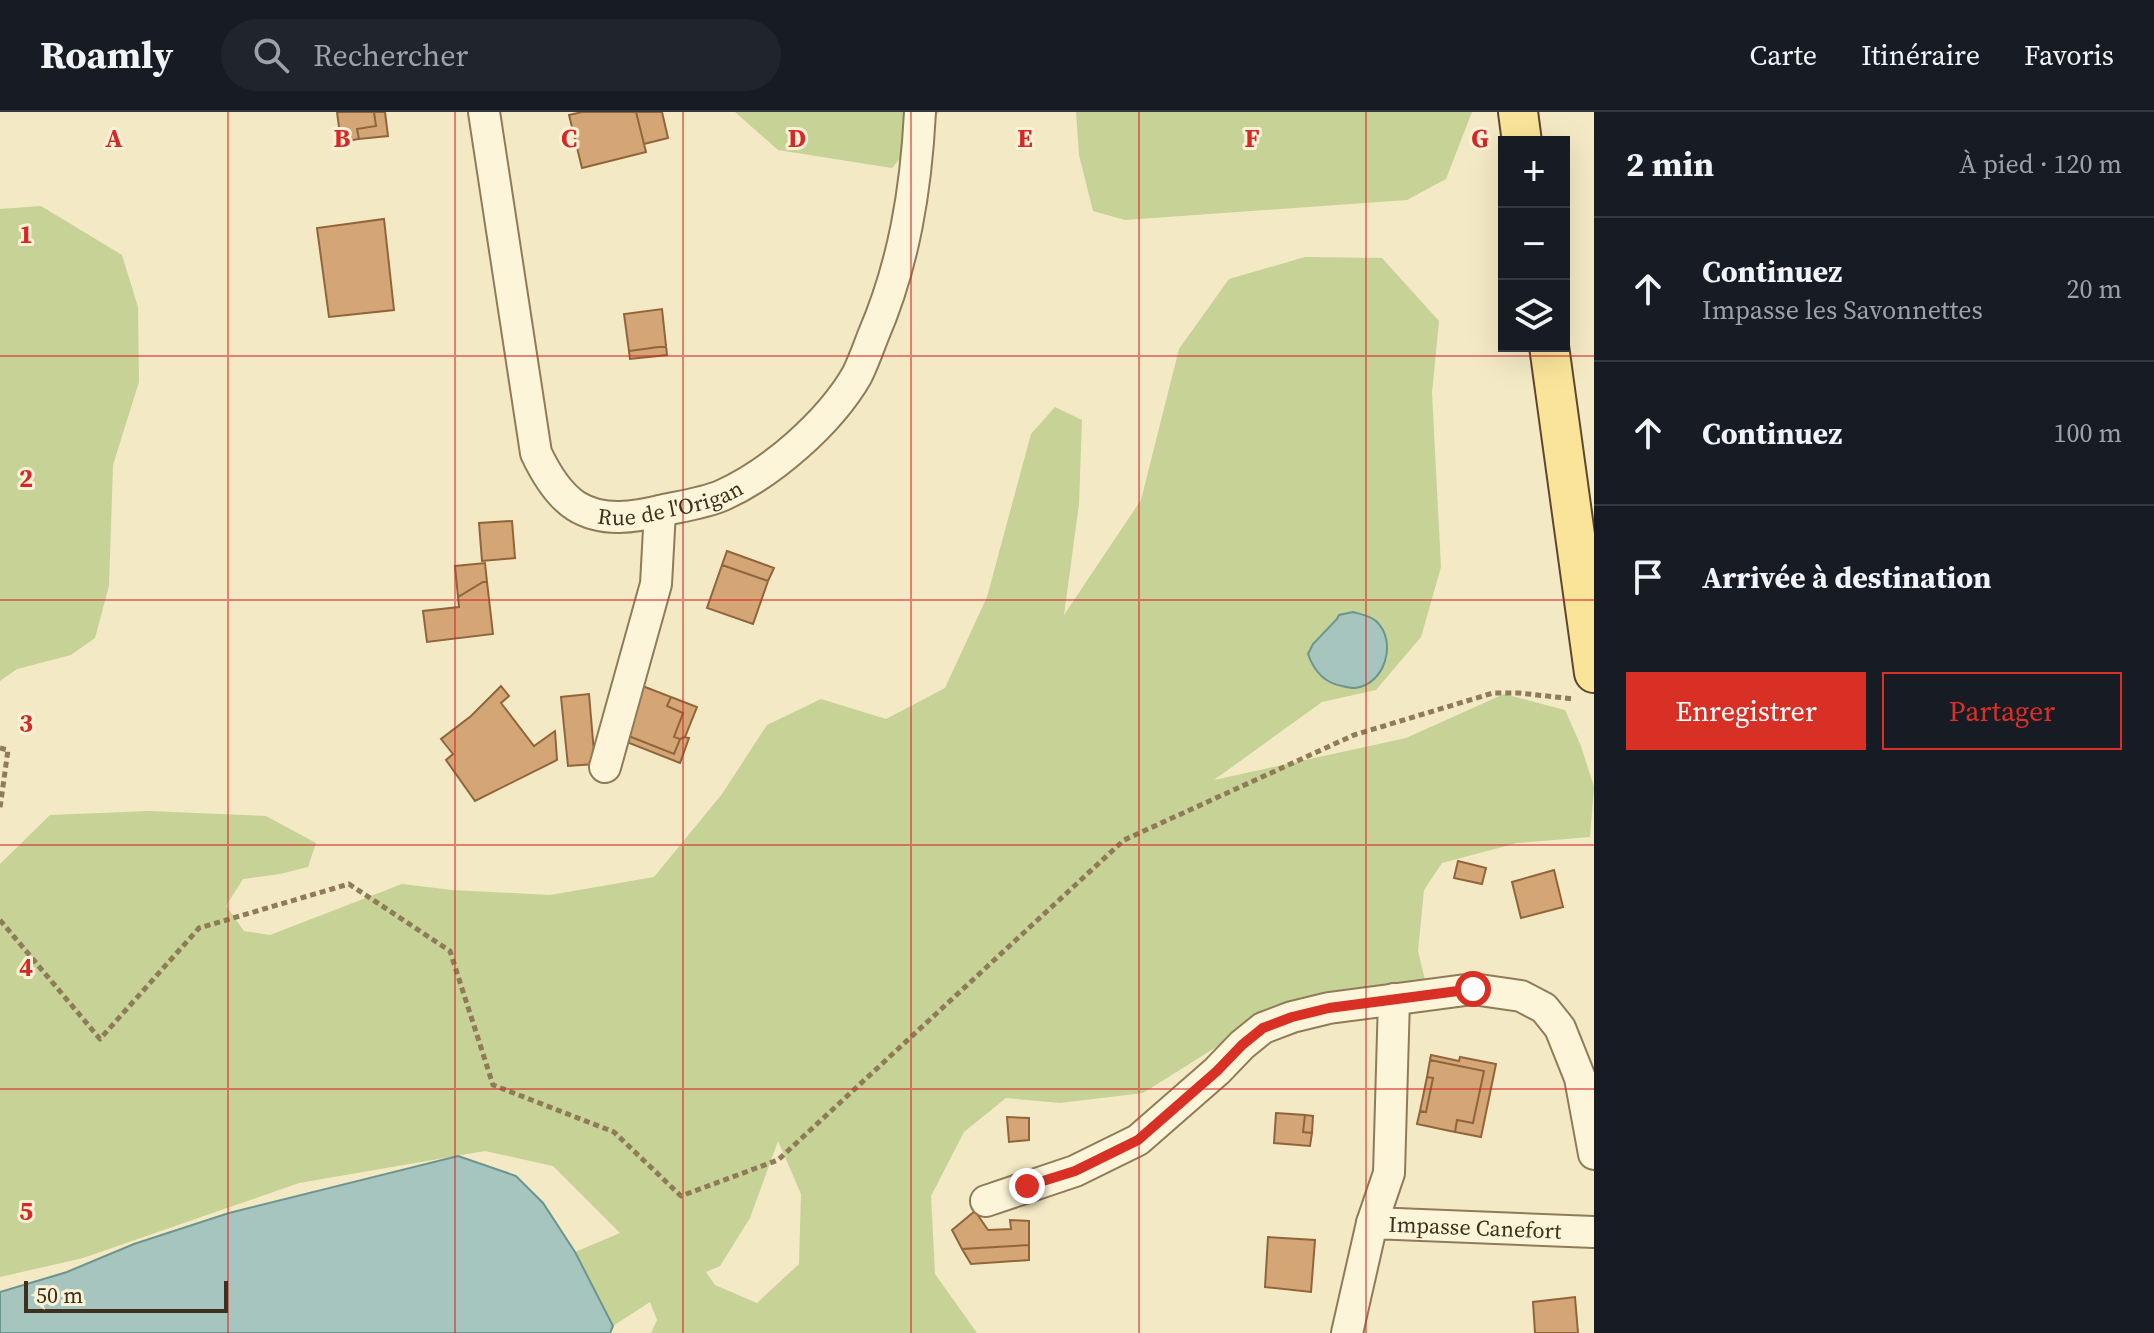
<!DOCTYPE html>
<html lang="fr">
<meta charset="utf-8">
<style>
body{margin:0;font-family:"Source Serif 4",serif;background:#20242c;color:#f1f3f6}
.controls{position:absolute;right:24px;top:24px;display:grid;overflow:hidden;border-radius:0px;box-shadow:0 8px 32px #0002}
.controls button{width:72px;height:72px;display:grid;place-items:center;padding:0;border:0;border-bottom:2px solid #363941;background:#171b24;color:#f1f3f6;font:40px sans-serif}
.scale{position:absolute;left:24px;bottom:20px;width:204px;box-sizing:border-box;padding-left:8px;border:4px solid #3e301e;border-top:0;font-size:22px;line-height:28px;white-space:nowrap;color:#3e301e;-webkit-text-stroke:6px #f9f2d5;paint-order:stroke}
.stop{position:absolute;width:24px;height:24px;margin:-18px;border:6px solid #d93025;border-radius:50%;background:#fff}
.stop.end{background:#d93025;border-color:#fff;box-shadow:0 2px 8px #0008}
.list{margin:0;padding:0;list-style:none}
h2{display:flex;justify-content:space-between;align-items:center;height:104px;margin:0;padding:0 32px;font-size:34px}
h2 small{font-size:26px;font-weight:400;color:#9ea1a6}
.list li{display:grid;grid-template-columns:52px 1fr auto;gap:24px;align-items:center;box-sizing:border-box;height:144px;padding:0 32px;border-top:2px solid #363941}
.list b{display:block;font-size:30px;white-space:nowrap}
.list p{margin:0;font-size:26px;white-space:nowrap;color:#9ea1a6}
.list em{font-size:26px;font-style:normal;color:#9ea1a6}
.actions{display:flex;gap:16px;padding:24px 32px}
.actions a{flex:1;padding:18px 0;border:2px solid #d93025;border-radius:0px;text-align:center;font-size:28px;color:#d93025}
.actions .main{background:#d93025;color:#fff}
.icon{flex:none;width:44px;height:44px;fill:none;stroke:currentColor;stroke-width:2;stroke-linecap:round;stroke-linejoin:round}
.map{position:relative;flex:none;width:1594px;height:1221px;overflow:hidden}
header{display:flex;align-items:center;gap:48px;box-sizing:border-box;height:112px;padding:0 40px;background:#171b24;border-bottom:2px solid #363941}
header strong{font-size:38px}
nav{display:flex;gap:44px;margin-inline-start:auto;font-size:28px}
.search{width:560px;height:72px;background:#20242c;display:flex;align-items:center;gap:20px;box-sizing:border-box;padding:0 28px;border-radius:44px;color:#9ea1a6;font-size:30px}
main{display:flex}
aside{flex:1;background:#171b24}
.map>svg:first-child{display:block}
.green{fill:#c6d296;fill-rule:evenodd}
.water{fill:#a6c5bf;stroke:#6c958e;stroke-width:2}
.building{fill:#d4a676;stroke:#91653b;stroke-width:2}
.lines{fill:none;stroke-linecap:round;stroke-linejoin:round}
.minor-casing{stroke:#907b58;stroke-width:34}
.major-casing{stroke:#5d482d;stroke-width:42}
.path{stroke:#907b58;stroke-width:5;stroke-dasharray:6 4;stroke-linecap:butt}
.minor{stroke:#fcf5d9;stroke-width:30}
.major{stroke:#f9e499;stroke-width:38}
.route{stroke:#d93025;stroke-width:10}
.grid{fill:none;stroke:#d62828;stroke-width:2;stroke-opacity:0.55}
.labels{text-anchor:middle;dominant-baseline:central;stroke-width:6;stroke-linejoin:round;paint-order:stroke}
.street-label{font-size:22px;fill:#3e301e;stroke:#f9f2d5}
.grid-label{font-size:26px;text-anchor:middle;font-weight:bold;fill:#d62828;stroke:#f9f2d5;stroke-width:6;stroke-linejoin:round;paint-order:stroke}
</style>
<header>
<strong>Roamly</strong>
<div class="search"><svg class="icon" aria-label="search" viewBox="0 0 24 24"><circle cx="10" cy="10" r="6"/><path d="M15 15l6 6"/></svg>Rechercher</div>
<nav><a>Carte</a><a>Itinéraire</a><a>Favoris</a></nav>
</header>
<main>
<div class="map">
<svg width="1594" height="1221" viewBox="0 0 1594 1221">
<rect width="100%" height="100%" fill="#f3e9c4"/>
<!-- green -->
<path class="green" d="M 735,0 L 939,0 L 892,56 L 778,38 Z
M 1076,0 L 1472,0 L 1446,67 L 1407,88 L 1125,108 L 1093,99 L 1079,43 Z
M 41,94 L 122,143 L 138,195 L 139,270 L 113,353 L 109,474 L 95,526 L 71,543 L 17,557 L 0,569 L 0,97 Z
M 1305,145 L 1382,146 L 1439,209 L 1432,281 L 1441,455 L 1421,525 L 1376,578 L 1322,590 L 1214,668 L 1406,626 L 1504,582 L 1565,598 L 1581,634 L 1594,675 L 1590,725 L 1517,731 L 1442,751 L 1424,778 L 1418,839 L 1426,872 L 1237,922 L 1143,981 L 1060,991 L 1006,986 L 964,1020 L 931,1084 L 935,1162 L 977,1221 L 651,1221 L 657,1208 L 650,1190 L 613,1214 L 575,1140 L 620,1121 L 553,1054 L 485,1039 L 299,1071 L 83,1146 L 0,1165 L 0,752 L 50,703 L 149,699 L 266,704 L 316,731 L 308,755 L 280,762 L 243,767 L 226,794 L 244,819 L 270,823 L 402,772 L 452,778 L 550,783 L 654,765 L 722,682 L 767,613 L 821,587 L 886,607 L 945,576 L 987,485 L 1031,322 L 1055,295 L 1082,308 L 1079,392 L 1064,503 L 1141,388 L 1179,237 L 1229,167 ZM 1353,501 L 1375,507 L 1382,554 L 1377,563 L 1313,532 L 1337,507 ZM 778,1029 L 801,1082 L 799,1152 L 757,1191 L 715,1173 L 706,1160 L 720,1154 L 750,1106 Z"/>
<!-- water -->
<path class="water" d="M 1353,500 C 1360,502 1371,504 1376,509 C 1398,529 1385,573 1355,576 C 1350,576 1346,575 1342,574 C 1324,571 1314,559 1308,542 L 1313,532 L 1337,507 L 1339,503 Z
M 458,1044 L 516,1064 L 543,1091 L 575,1140 L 613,1214 L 610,1221 L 0,1221 L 0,1180 L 67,1160 L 134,1132 L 229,1101 Z"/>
<!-- building -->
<path class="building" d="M 337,0 L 374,0 L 376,14 L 357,17 L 359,27 L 341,30 Z
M 374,0 L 385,0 L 388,24 L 359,27 L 357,17 L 376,14 Z
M 582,0 L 636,0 L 646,40 L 582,56 L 569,3 Z
M 636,0 L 662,0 L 668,26 L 644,32 Z
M 384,107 L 394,198 L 329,205 L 317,116 Z
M 662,197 L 666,234 L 629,239 L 624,202 Z
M 666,234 L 667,243 L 630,247 L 629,239 Z
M 512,409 L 515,446 L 482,449 L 479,411 Z
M 727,439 L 774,456 L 768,469 L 722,453 Z
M 485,451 L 487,470 L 483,470 L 458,485 L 455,454 Z
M 722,453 L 768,469 L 753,512 L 707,496 Z
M 483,470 L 487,470 L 493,522 L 427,530 L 423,499 L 459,495 L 458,485 Z
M 640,573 L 671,585 L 667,594 L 683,601 L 674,625 L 680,627 L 674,642 L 621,621 Z
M 501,574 L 509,584 L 501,591 L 534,634 L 555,619 L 557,648 L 475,689 L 446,648 L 453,642 L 441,627 L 471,604 Z
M 589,582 L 595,652 L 568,654 L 561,585 Z
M 671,585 L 697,595 L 685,625 L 680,627 L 674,625 L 683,601 L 667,594 Z
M 621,621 L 674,642 L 680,627 L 685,625 L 689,626 L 680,651 L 619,627 Z
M 1458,749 L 1486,756 L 1482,772 L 1454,766 Z
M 1554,758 L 1563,795 L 1521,806 L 1512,770 Z
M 1431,943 L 1459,949 L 1460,945 L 1496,952 L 1481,1025 L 1455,1020 L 1457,1008 L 1473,1011 L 1484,959 L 1430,948 Z
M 1430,948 L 1484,959 L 1473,1011 L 1457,1008 L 1455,1020 L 1417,1012 L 1420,999 L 1426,1000 L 1433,966 L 1427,965 Z
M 1427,965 L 1433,966 L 1426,1000 L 1420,999 Z
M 1276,1001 L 1305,1003 L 1303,1020 L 1312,1021 L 1310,1034 L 1274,1031 Z
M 1305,1003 L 1313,1004 L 1312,1021 L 1303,1020 Z
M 1007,1005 L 1029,1006 L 1029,1028 L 1009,1030 Z
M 975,1099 L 988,1118 L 1011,1117 L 1010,1108 L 1029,1109 L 1029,1133 L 962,1137 L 952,1118 Z
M 1268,1125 L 1315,1128 L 1311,1180 L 1265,1175 Z
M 1029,1133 L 1029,1148 L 971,1152 L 962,1137 Z
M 1575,1185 L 1578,1221 L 1535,1221 L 1533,1190 Z"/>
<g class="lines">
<!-- minor casing -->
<g class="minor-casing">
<g id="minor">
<path id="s1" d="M 484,0 L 536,341 C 545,360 559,383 576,394 C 603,411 636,405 664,398 C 683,394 705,391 723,383 C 772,361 830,310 857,263 C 863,251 868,237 873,224 C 904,152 916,78 920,0"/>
<path d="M 605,655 L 656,472 L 660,399"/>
<path d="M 986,1089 L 1075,1059 L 1138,1028 L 1217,959 L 1242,933 L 1263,916 L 1292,905 L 1329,896 L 1473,877 L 1521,884 L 1544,896 L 1560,916 L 1580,966 L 1594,1042"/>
<path d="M 1372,1111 L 1389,1061 L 1394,887"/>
<path id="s2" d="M 1347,1221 L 1372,1111 L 1594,1120"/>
</g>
</g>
<!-- major casing -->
<g class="major-casing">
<path id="major" d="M 1518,0 L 1522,30
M 1549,234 L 1594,561"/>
</g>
<!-- path -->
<path class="path" d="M 0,636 L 8,638 L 0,696
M 0,808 L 100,927 L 199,816 L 349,772 L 450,839 L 493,973 L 614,1020 L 681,1084 L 778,1048 L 1124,728 L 1354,623 L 1493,581 L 1519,581 L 1574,587"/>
<!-- minor -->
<use href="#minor" class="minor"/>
<!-- major -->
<use href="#major" class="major"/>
</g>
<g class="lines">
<!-- route -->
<path class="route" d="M 1027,1074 L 1075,1059 L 1138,1028 L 1217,959 L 1242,933 L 1263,916 L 1292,905 L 1329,896 L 1473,877"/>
</g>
<!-- grid -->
<path class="grid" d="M 228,0 L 228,1221M 455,0 L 455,1221M 683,0 L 683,1221M 911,0 L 911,1221M 1139,0 L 1139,1221M 1366,0 L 1366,1221M 0,244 L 1594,244M 0,488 L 1594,488M 0,733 L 1594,733M 0,977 L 1594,977"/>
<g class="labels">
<!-- street labels -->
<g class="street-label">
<text stroke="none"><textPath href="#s1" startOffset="510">Rue de l'Origan</textPath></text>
<text stroke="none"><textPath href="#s2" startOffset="216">Impasse Canefort</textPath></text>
</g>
</g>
<g class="grid-label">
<text x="114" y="35">A</text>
<text x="342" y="35">B</text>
<text x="569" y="35">C</text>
<text x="797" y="35">D</text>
<text x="1025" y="35">E</text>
<text x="1252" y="35">F</text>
<text x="1480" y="35">G</text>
<text x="26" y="131">1</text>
<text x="26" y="375">2</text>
<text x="26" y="620">3</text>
<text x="26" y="864">4</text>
<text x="26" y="1108">5</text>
</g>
</svg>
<div class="controls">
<button>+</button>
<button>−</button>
<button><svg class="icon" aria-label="layers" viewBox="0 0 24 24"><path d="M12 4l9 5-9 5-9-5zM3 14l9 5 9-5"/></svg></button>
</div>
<div class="scale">50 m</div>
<div class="stop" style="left:1473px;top:877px"></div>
<div class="stop end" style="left:1027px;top:1074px"></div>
</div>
<aside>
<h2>2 min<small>À pied · 120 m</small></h2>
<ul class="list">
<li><svg class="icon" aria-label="ahead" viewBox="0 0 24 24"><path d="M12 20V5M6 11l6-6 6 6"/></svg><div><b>Continuez</b><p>Impasse les Savonnettes</p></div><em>20 m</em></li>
<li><svg class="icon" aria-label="ahead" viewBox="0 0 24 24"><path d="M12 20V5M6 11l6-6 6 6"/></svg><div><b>Continuez</b></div><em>100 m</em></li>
<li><svg class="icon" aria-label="arrive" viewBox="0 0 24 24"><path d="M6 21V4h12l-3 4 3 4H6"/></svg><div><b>Arrivée à destination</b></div></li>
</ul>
<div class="actions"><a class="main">Enregistrer</a><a>Partager</a></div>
</aside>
</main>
